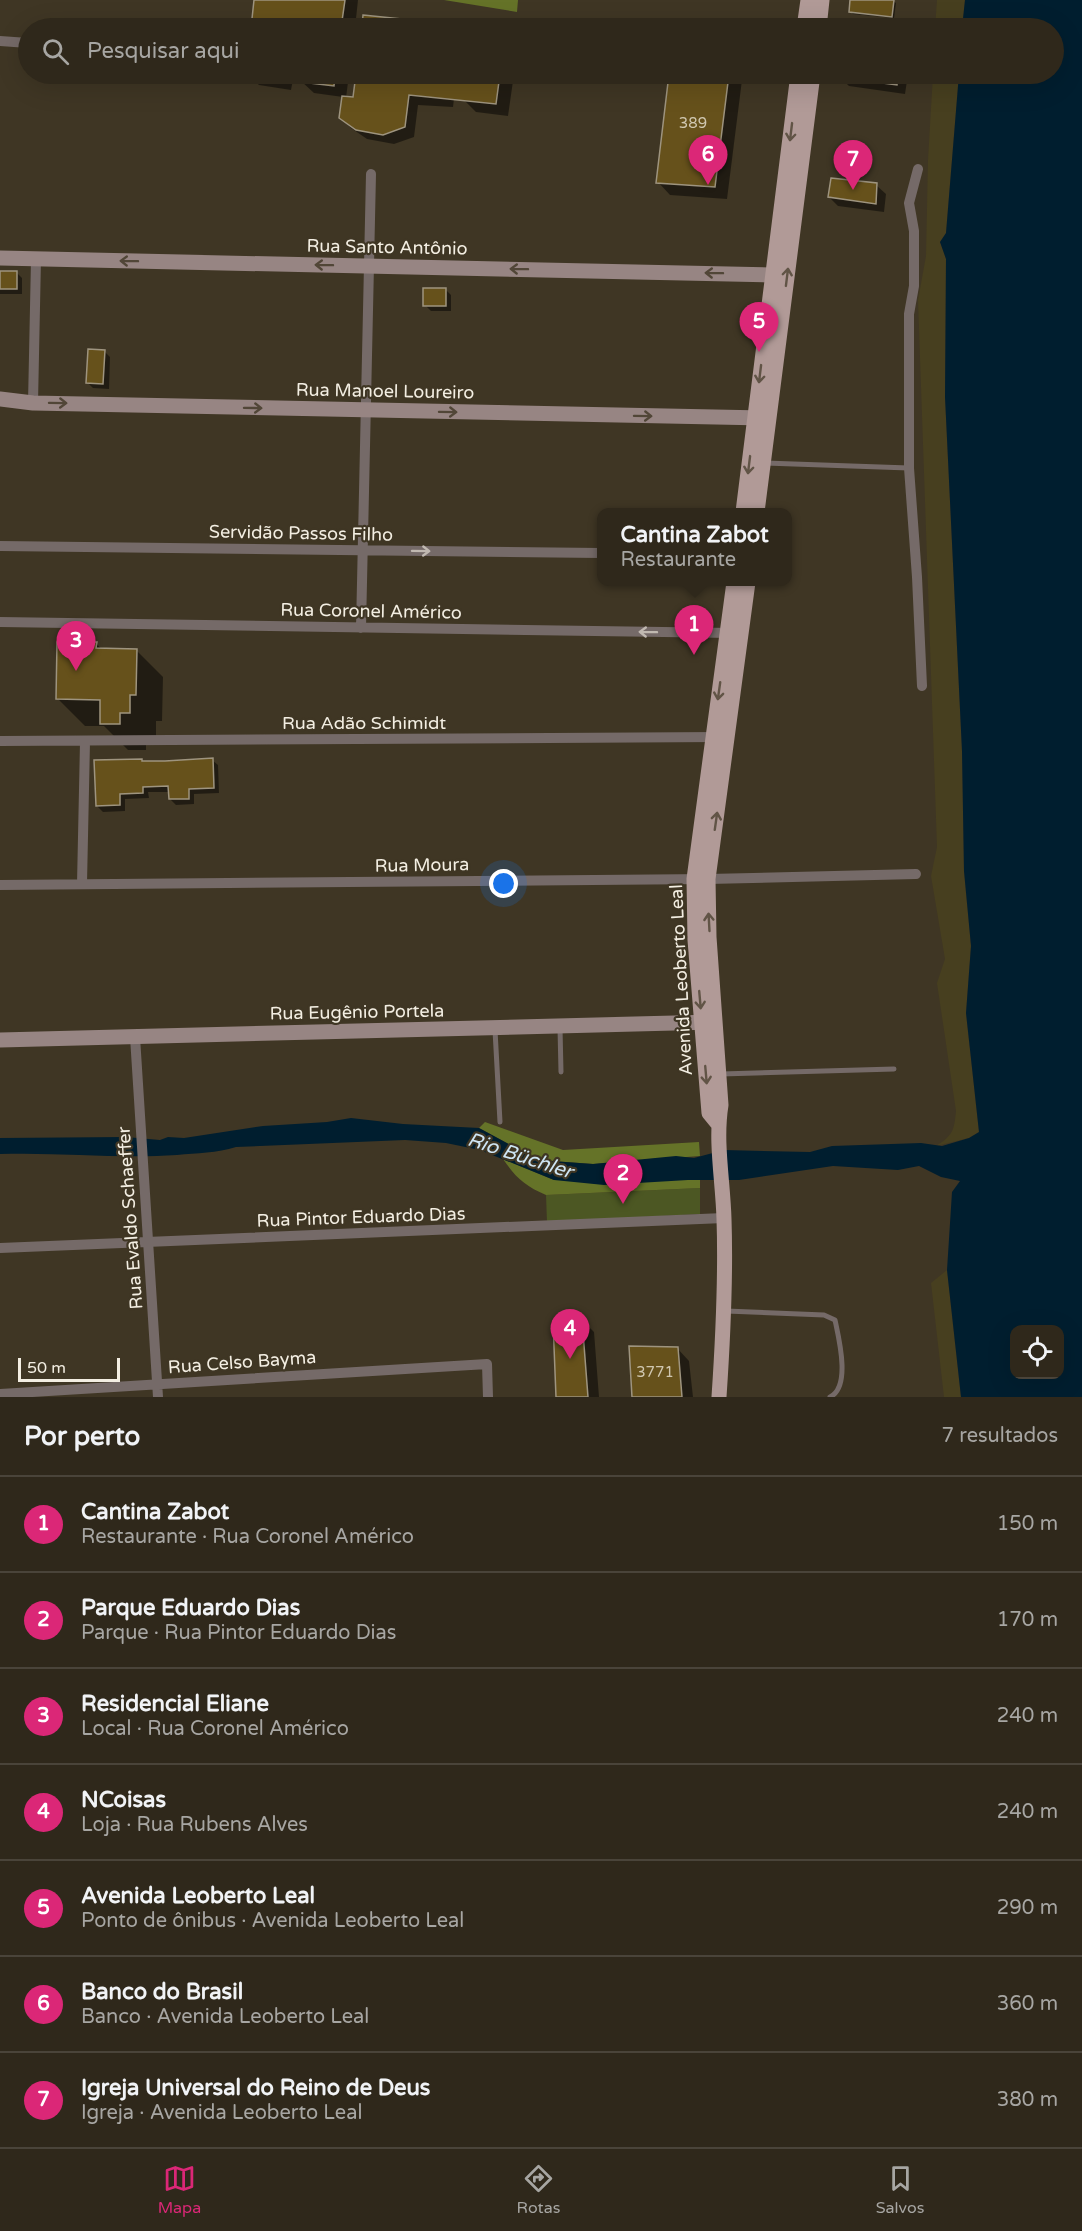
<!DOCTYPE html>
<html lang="pt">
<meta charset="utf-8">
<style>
body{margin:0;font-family:"Varela Round",sans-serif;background:#3b3428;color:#f1f3f6}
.controls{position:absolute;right:18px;bottom:18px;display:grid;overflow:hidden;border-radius:12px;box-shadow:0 6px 24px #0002}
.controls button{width:54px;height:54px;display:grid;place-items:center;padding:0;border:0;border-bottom:2px solid #4a443a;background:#2f281b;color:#f1f3f6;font:30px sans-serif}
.scale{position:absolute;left:18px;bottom:15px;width:102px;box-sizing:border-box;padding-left:6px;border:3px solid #f3eee2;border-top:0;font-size:16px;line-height:21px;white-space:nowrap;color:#f3eee2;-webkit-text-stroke:4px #3f3624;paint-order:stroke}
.you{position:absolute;left:504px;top:884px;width:21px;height:21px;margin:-15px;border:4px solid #fff;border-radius:50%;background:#1a73e8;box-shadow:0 0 0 9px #1a73e833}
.badge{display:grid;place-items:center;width:39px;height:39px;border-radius:50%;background:#db2777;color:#fff;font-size:20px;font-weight:700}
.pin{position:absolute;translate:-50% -50px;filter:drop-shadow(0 2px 3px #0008)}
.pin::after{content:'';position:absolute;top:32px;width:21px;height:18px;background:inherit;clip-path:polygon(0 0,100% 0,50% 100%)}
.popup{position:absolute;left:597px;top:508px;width:195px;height:78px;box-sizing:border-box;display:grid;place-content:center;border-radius:12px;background:#2f281b;filter:drop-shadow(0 2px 4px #0005);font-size:20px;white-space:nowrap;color:#a7a6a3}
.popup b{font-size:22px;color:#f1f3f6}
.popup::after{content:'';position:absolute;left:50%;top:100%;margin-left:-12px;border:12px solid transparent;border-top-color:#2f281b}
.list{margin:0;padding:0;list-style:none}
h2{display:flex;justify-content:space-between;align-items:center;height:78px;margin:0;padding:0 24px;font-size:26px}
h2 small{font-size:20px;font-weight:400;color:#a7a6a3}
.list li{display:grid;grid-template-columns:39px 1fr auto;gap:18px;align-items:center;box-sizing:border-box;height:96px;padding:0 24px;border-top:2px solid #4a443a}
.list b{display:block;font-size:22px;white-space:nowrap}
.list p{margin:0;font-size:20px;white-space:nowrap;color:#a7a6a3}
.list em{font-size:20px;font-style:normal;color:#a7a6a3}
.icon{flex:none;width:33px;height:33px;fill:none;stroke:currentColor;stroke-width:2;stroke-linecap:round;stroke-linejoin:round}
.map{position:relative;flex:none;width:1082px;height:1397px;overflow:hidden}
.search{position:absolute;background:#2f281b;box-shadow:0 6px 24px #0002;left:18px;right:18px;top:18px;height:66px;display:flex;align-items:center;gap:15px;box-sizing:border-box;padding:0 21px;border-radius:33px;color:#a7a6a3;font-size:22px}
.sheet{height:750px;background:#2f281b}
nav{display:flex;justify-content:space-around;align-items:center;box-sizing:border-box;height:84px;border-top:2px solid #4a443a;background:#2f281b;font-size:16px;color:#a7a6a3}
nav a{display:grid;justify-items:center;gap:3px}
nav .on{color:#db2777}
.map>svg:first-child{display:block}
.green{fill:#4c5723}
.forest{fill:#657328}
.sand{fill:#473f1f}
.water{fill:#001e2f;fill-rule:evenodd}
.shadow{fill:#0007}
.building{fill:#66511b;stroke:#9e947f;stroke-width:1.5}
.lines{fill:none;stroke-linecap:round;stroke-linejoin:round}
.lane{stroke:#756a68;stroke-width:5}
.street{stroke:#756a68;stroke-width:10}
.secondary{stroke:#978583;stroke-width:15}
.primary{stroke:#b19a97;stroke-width:15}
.oneway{stroke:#615446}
.oneway2{stroke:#514637}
.oneway3{stroke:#c1b9b1}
.labels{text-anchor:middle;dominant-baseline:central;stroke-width:4.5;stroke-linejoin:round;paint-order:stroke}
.number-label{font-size:15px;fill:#d0c7b0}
.street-label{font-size:18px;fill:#f3eee2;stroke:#3f3624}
.water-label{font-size:20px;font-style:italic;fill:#cee5f4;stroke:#3f3624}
</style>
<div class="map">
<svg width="1082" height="1397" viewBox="0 0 1082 1397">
<rect width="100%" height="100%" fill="#3f3624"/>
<!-- green -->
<path class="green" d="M 700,1188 L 700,1214 L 547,1222 L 546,1195 Z"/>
<!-- forest -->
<path class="forest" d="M 444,0 L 518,0 L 517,12 Z
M 485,1122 L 563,1150 L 699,1142 L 700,1156 L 593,1164 L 538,1160 L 479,1128 Z
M 503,1159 L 554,1180 L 700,1180 L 700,1188 L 546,1195 C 525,1186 516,1178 503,1159 Z"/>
<!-- sand -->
<path class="sand" d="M 937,0 L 965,0 L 962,28 L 935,28 Z
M 933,74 L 959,74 L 946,233 L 940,242 L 946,259 L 945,397 L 962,751 L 964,871 L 971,946 L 966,1013 L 979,1132 L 969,1138 L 936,1146 C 953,1135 954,1131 956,1111 L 937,983 L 945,959 L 931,876 L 937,847 L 918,300 L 926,256 L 928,160 Z
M 947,1270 L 961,1397 L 944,1397 L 931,1283 Z"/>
<!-- water -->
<path class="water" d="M 965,0 L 1082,0 L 1082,1397 L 961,1397 L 947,1270 L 952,1192 L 960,1181 L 941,1177 L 919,1166 L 898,1170 L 833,1166 L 739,1180 L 688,1180 L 604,1185 L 554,1180 L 480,1150 L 446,1143 L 405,1140 L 236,1147 C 217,1153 197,1153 177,1155 C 118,1159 59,1152 0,1154 L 0,1138 L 126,1137 L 160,1140 L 168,1137 L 184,1138 L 263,1126 L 327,1122 L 351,1118 L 403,1124 L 479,1128 L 538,1160 L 593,1164 L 676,1156 L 694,1158 L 724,1150 L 810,1152 L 832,1146 L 921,1143 L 942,1146 L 969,1138 L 979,1132 L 966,1013 L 971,946 L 964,871 L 962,751 L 945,397 L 946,259 L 940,242 L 946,233 L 959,74 L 1054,74 L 1054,28 L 962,28 ZM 1014,1330 L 1060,1330 L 1060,1374 L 1014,1374 Z"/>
<!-- shadow -->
<path class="shadow" d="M 256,0 L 304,0 L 301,28 L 252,28 Z
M 312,0 L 358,0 L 355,28 L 308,28 Z
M 851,0 L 893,1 L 896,3 L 894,18 L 853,14 L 850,11 Z
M 365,17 L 451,24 L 456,28 L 363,28 Z
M 248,74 L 294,74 L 291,90 L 259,85 Z
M 302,74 L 349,74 L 346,98 L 354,99 L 357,74 L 457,74 L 453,107 L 418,105 L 414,137 L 394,144 L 367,139 L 351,128 L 341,118 L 343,97 L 314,93 L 301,81 Z
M 468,74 L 514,74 L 508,116 L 476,112 L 464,100 Z
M 670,74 L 736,74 L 742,80 L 727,199 L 670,195 L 658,182 Z
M 840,74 L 908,74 L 905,94 L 849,86 L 840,77 Z
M 876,185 L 886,194 L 884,212 L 838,206 L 829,197 Z
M 0,272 L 16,272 L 22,278 L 22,294 L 0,294 Z
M 445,289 L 451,295 L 451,311 L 431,311 L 425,305 Z
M 104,351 L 110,357 L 109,389 L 93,388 L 87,382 Z
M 96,643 L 102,650 L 136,650 L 163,677 L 162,721 L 156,721 L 156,739 L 146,739 L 146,750 L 128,750 L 104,726 L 85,726 L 58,699 Z
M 212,760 L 218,765 L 219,793 L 194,794 L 194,804 L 176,805 L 170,799 L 170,792 L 148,792 L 149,798 L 125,799 L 125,811 L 103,812 L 97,806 L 142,761 L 144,762 Z
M 582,1320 L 594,1332 L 599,1397 L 558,1397 Z
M 677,1348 L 689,1361 L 693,1397 L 633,1397 Z"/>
<!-- building -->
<path class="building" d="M 254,0 L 345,0 L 341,28 L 251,28 Z
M 850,0 L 894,0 L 892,17 L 849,12 Z
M 363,15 L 421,21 L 420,28 L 362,28 Z
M 293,74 L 335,74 L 334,86 L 293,81 Z
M 356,74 L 500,74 L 496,104 L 409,95 L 405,127 L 383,135 L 356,130 L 339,118 L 342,96 L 353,97 Z
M 669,74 L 729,74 L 715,187 L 656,183 Z
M 861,74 L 898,74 L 897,85 L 860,80 Z
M 831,178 L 877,183 L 876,204 L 828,197 Z
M 0,271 L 17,271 L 17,289 L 0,289 Z
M 423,288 L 446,288 L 446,306 L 423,306 Z
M 88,349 L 105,350 L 103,384 L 86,383 Z
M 57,642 L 97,642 L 96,648 L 137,649 L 136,695 L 130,695 L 130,713 L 120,713 L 120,724 L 100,724 L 100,700 L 56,699 Z
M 213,758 L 214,788 L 189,789 L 189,799 L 169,799 L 168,786 L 143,787 L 143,793 L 120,794 L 120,805 L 96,806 L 94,760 L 142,759 L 142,761 L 165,761 Z
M 582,1319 L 588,1397 L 556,1397 L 553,1321 Z
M 629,1346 L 678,1347 L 682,1397 L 632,1397 Z"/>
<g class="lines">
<!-- lane -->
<path class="lane" d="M 765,463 L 909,468
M 560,1028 L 561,1072
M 495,1030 L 500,1122
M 721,1074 L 894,1069
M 726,1311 L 824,1315 L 835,1320 C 839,1339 851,1387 830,1397"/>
<!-- street -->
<path class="street" d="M 0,41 L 28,43
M 918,169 L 909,203 L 914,231 L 914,286 L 909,314 L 909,468 L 917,577 L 922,686
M 33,403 L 36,259
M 0,546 L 601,553
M 0,622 L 732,633
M 361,628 L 371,174
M 0,741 L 720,737
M 82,884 L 85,742
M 0,885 L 708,879 L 916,874
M 135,1037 L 158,1397
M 0,1248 L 724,1218
M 0,1394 L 487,1364 L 488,1397"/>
<!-- secondary -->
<path class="secondary" d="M 0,258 L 773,275
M 0,399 L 33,403 L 768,418
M 0,1040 L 714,1022"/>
<!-- primary -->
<path class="primary" d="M 804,28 L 808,0
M 819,28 L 822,0
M 743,512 L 798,74
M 757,512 L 813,74
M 718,1124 L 709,1113 L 695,940 L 694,879 L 734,582
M 719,1397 C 723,1338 726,1278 724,1219 C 723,1181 715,1142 721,1105 L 709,937 L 708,879 L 748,582"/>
</g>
<!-- one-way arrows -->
<defs><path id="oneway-shaft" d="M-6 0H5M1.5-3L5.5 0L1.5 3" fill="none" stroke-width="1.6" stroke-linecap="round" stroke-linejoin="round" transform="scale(1.5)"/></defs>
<g class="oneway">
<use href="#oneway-shaft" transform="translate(791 132) rotate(97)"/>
<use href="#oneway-shaft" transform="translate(787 277) rotate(-83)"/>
<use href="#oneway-shaft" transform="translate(760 374) rotate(97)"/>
<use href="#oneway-shaft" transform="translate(749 465) rotate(97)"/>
<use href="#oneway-shaft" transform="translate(719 691) rotate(98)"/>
<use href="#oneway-shaft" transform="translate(716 821) rotate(-82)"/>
<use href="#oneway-shaft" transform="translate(709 922) rotate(-93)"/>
<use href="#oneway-shaft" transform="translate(700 1000) rotate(85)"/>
<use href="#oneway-shaft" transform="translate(706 1075) rotate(85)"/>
</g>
<g class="oneway2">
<use href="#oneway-shaft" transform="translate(129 261) rotate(-179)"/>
<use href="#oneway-shaft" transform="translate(324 265) rotate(-179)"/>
<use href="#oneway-shaft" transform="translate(519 269) rotate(-179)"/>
<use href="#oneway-shaft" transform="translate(714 273) rotate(-179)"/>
<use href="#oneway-shaft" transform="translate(58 403) rotate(1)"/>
<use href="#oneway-shaft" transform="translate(253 408) rotate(1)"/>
<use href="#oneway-shaft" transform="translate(448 412) rotate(1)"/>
<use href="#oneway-shaft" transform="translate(643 416) rotate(1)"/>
</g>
<g class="oneway3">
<use href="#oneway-shaft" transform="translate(421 551) rotate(1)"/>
<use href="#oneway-shaft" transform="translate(648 632) rotate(-179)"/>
</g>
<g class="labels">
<!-- number labels -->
<g class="number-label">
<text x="693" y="123">389</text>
<text x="655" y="1372">3771</text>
</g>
<!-- street labels -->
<g class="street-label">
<text transform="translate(387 247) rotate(1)">Rua Santo Antônio</text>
<text transform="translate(385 391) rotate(1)">Rua Manoel Loureiro</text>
<text transform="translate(301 533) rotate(1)">Servidão Passos Filho</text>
<text transform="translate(371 611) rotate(1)">Rua Coronel Américo</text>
<text x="364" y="723">Rua Adão Schimidt</text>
<text transform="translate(422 865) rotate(-1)">Rua Moura</text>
<text transform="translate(681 980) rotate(-93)">Avenida Leoberto Leal</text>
<text transform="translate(357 1012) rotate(-1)">Rua Eugênio Portela</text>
<text transform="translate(361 1217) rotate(-2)">Rua Pintor Eduardo Dias</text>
<text transform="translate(130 1218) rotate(-94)">Rua Evaldo Schaeffer</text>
<text transform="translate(242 1362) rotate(-4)">Rua Celso Bayma</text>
</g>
<!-- water labels -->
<g class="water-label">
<text transform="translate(520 1156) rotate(18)">Rio Büchler</text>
</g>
</g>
</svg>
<div class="controls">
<button><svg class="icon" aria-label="locate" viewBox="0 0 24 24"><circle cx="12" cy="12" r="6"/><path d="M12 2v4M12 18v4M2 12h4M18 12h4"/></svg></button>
</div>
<div class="scale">50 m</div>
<div class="you"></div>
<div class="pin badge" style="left:694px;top:655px">1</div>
<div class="popup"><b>Cantina Zabot</b>Restaurante</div>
<div class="pin badge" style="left:623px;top:1204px">2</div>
<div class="pin badge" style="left:76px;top:671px">3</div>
<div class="pin badge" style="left:570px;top:1359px">4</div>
<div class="pin badge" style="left:759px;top:352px">5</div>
<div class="pin badge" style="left:708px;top:185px">6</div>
<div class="pin badge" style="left:853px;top:190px">7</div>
<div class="search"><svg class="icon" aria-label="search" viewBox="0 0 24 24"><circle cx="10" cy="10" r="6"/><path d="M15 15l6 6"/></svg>Pesquisar aqui</div>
</div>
<section class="sheet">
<h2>Por perto<small>7 resultados</small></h2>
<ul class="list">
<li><span class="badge">1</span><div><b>Cantina Zabot</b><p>Restaurante · Rua Coronel Américo</p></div><em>150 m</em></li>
<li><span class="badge">2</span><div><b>Parque Eduardo Dias</b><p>Parque · Rua Pintor Eduardo Dias</p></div><em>170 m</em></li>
<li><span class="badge">3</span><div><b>Residencial Eliane</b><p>Local · Rua Coronel Américo</p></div><em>240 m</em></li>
<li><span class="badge">4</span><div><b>NCoisas</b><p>Loja · Rua Rubens Alves</p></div><em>240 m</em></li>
<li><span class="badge">5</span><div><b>Avenida Leoberto Leal</b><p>Ponto de ônibus · Avenida Leoberto Leal</p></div><em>290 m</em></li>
<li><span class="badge">6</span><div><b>Banco do Brasil</b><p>Banco · Avenida Leoberto Leal</p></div><em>360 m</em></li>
<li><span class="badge">7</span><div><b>Igreja Universal do Reino de Deus</b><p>Igreja · Avenida Leoberto Leal</p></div><em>380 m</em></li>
</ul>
</section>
<nav>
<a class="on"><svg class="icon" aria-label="map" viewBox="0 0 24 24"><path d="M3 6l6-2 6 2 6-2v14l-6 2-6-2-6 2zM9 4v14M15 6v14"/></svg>Mapa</a>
<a><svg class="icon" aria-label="directions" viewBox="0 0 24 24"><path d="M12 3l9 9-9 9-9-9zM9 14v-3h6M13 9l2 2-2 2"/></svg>Rotas</a>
<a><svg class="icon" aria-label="saved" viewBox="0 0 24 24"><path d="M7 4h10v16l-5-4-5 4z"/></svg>Salvos</a>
</nav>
